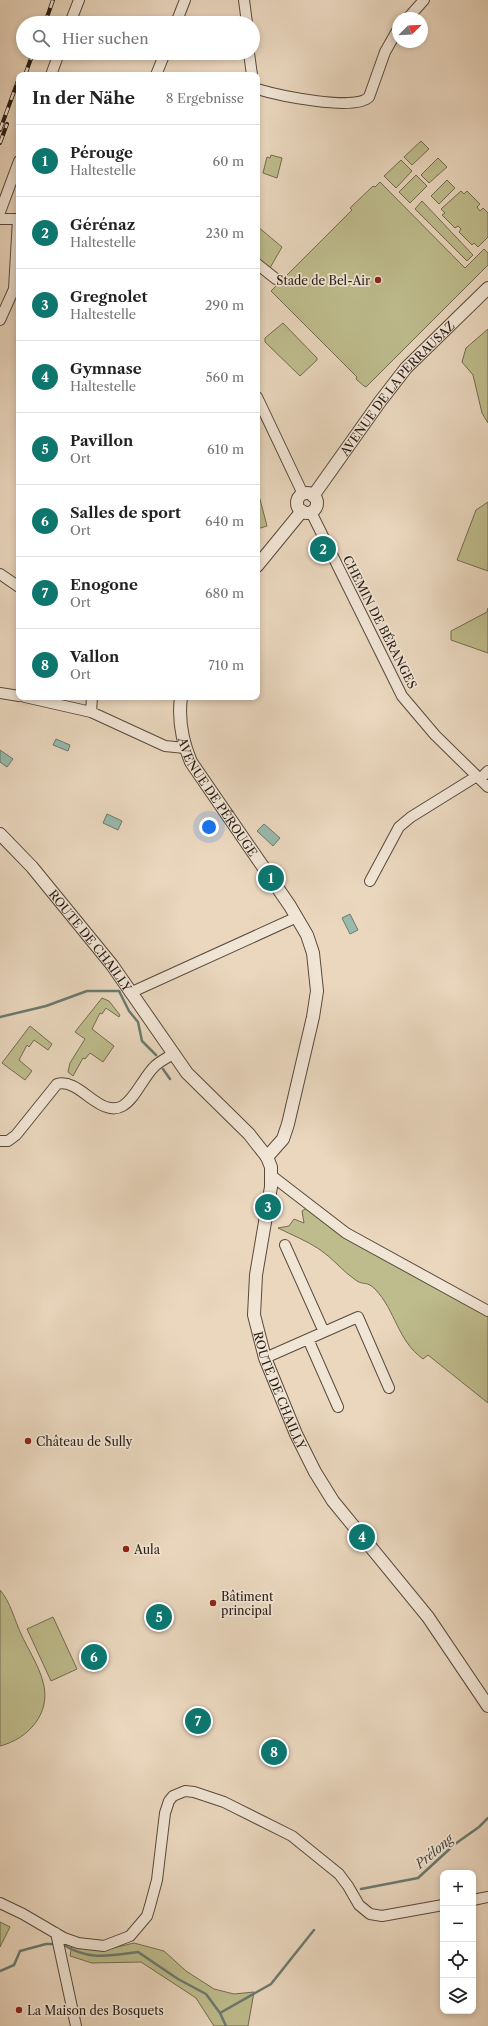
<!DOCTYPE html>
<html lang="de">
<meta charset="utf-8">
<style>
body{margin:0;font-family:"Libre Caslon Text",serif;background:#f2f2f2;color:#222}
.controls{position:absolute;right:12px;bottom:12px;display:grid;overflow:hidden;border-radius:8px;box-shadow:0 2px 6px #0003}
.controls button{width:36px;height:36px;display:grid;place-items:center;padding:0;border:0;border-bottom:1px solid #e0e0e0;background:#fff;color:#222;font:20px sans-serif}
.compass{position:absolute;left:392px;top:12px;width:36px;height:36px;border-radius:50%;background:#fff;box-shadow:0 2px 6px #0003;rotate:66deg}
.you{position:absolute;left:209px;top:827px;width:14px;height:14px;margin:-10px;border:3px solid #fff;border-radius:50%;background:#1a73e8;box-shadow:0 0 0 6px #1a73e833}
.badge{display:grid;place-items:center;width:26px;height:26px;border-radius:50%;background:#0f766e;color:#fff;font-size:13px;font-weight:700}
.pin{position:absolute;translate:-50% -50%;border:2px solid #fff;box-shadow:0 1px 4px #0006}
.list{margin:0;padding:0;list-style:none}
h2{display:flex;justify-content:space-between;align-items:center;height:52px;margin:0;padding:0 16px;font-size:17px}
h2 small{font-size:13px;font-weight:400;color:#767676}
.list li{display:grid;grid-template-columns:26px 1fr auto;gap:12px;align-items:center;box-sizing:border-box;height:72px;padding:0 16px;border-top:1px solid #e0e0e0}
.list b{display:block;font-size:15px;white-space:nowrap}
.list p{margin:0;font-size:13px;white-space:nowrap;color:#767676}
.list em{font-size:13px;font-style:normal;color:#767676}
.icon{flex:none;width:22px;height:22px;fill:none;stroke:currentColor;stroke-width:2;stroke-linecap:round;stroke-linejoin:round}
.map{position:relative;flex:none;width:488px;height:2026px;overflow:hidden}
.search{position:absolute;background:#fff;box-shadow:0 2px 6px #0003;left:16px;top:16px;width:244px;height:44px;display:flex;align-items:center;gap:10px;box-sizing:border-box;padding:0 14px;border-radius:22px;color:#767676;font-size:15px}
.panel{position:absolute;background:#fff;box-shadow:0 2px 6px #0003;left:16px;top:72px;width:244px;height:628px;border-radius:8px}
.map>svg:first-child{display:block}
.green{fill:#bebc8c;stroke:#726c50}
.water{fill:#98baad;stroke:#6a7a6f}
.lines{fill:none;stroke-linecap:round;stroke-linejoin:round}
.stream{stroke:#6a7a6f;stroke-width:2.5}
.minor-casing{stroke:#574a3e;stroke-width:12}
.tertiary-casing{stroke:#574a3e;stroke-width:14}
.minor{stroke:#f1e5d5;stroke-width:10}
.tertiary{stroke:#f1e5d5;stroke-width:12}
.rail-casing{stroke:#261b13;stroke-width:4}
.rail{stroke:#f1e5d5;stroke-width:2.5;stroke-dasharray:8;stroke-linecap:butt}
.poi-dot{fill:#8f2418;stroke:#f1e5d5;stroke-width:1.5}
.labels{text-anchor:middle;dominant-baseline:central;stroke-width:3.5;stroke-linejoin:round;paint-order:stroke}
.poi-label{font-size:12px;fill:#261b13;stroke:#f1e5d5;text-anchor:start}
.street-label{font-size:12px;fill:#261b13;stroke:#f1e5d5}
.water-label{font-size:13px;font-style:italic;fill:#484b41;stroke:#f1e5d5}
</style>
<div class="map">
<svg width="488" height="2026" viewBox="0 0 488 2026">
<rect width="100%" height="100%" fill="#ead7be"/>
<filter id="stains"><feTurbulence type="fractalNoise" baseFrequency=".005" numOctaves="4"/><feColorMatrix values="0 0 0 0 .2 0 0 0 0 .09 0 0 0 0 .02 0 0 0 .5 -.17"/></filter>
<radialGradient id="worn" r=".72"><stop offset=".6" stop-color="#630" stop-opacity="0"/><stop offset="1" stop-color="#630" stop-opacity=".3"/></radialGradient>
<!-- green -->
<path class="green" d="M 421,141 L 429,149 L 412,165 L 404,157 Z
M 271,155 L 282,158 L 277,178 L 263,173 L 267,157 L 270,158 Z
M 438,158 L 447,167 L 429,183 L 421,175 Z
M 401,160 L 412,171 L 396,188 L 384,176 Z
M 416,175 L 427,186 L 410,203 L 399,192 Z
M 447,180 L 455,188 L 439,204 L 431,196 Z
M 380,182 L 465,268 L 484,249 L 488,253 L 488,265 L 366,387 L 364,386 L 356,379 L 357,377 L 271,291 L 352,210 L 350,208 L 373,186 L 375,187 Z
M 461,191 L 464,194 L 467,191 L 480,204 L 477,207 L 480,211 L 483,208 L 488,213 L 488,237 L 478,247 L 474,243 L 472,245 L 459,232 L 461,229 L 458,226 L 455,228 L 442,215 L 445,213 L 441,209 Z
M 422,201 L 473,255 L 467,261 L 415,209 Z
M 257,226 L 282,247 L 270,268 L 257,260 Z
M 283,323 L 317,358 L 317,360 L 300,376 L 265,342 L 265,338 Z
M 488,329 L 488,423 L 482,413 L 473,375 L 462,362 L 466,348 Z
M 257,488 L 267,526 L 257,529 Z
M 488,502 L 488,571 L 457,560 L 476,510 Z
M 488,608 L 488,653 L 451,640 L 451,631 L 487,612 Z
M 102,998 L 109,1001 L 120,1015 L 119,1017 L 106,1008 L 102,1014 L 100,1013 L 92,1029 L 114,1046 L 103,1062 L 90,1053 L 85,1059 L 83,1058 L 73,1076 L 68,1072 L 70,1063 L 85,1039 L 75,1032 Z
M 30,1026 L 52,1044 L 48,1050 L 34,1040 L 29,1047 L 27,1045 L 19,1060 L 32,1071 L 25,1080 L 2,1063 Z
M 307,1208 L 488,1311 L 488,1403 L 428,1355 L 423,1359 C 397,1340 396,1311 375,1289 C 367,1281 363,1285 357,1281 C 343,1272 333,1258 319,1249 C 307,1241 292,1235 278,1228 L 289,1226 L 294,1219 L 304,1223 L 302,1211 Z
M 0,1590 C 10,1601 15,1621 21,1634 C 28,1649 39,1666 43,1682 C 52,1713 28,1739 0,1746 Z
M 53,1617 L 77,1669 L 51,1681 L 27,1629 Z
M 0,1922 L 10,1927 L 0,1947 Z
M 134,1943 L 164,1951 L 186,1971 L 214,1989 L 234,1994 L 254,1992 L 248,2026 L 214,2026 L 196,1998 L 141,1962 L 92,1963 L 70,1956 L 72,1944 L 109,1949 Z"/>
<!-- water -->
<path class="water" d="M 56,739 L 70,745 L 68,751 L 53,745 Z
M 0,750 L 13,759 L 7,767 L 0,762 Z
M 107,814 L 122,821 L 118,830 L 103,823 Z
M 264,824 L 280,838 L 273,846 L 257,831 Z
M 350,914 L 358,930 L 350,934 L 342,918 Z"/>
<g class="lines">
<!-- stream -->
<path class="stream" d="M 0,1017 L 46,1006 L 87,991 L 119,991 L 129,1011 L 138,1022 L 142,1041 L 156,1055
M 163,1069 L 170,1079
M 361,1889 L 418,1878 L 455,1844 L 479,1827 L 488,1818
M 62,1944 C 89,1961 109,1956 138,1952 L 178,1979 L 206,1994 L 220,2013 L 226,2026
M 0,1971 L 14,1965 L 20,1951 L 46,1944 L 55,1944
M 220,2013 L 271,1984 L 314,1930"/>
<!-- minor casing -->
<g class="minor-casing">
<path id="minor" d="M 244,0 L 247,23
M 408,18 L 424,0
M 70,23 L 79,0
M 176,23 L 185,0
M 249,53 L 252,75
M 51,75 L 59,53
M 156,75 L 165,53
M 257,89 C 277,95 355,112 369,97 L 385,52 L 398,29
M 0,212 L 19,161
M 0,219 L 19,219
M 257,264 L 276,279
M 0,320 L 14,289 L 18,219
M 257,397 L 303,494
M 311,512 L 402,696 L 435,735 L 488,787
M 0,574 L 19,587
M 0,693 L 19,696
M 25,697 L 91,712 L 165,746 L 185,748
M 91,712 L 92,697
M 480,779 L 488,771
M 370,881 L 399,827 L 411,817 L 477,776
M 132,992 L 297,917
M 0,1141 L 8,1141 L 16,1135 L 57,1084 C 71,1080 84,1094 95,1101 C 127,1124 135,1088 153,1068 C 158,1062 167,1058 173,1054
M 272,1176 L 346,1233 L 488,1311
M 285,1245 L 324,1332
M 308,1339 L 338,1407
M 265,1358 L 358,1317 L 389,1388
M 473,1900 L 488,1897
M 0,1903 L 23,1914 L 64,1938 L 78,1943 L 104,1946 L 130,1936 L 147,1916 L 150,1906 L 157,1880 L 165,1813 L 169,1801 L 173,1796 L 185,1791 L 194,1792 L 224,1802 L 292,1836 L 339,1874 L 348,1886 L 359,1905 L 370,1914 L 382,1916 L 443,1905
M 56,1933 L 76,2026"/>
</g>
<!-- tertiary casing -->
<g class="tertiary-casing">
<g id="tertiary">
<circle cx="307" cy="503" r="10"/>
<path id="s1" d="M 313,496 L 379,403 L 406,368 L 488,288"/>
<path d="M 257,566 L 302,511"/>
<path id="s2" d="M 181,697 C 178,720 182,741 191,762 L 290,906 L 307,935 L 313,953 L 317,991 L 313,1017 L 288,1124 L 283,1139 L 267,1157"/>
<path id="s3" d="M 0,834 L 32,867 L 112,965 L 187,1073 L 249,1134 L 267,1157 L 271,1167 L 271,1187 L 256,1275 L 254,1315 L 265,1358 L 296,1434 L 315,1472 L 333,1501 L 428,1617 L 488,1706"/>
</g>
</g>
<!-- minor -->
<use href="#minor" class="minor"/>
<!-- tertiary -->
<use href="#tertiary" class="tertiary"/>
<!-- rail casing -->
<g class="rail-casing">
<path id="rail" d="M 45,23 L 53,0
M 25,75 L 33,53
M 0,130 L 19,78
M 0,143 L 7,124"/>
</g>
<!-- rail -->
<use href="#rail" class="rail"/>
</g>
<!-- markers -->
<g class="poi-dot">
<circle cx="378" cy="280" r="4"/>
<circle cx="28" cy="1441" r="4"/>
<circle cx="126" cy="1549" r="4"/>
<circle cx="213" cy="1603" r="4"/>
<circle cx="19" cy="2010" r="4"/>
</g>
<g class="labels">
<!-- poi labels -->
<g class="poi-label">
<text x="370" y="280" text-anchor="end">Stade de Bel-Air</text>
<text x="36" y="1441">Château de Sully</text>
<text x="134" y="1549">Aula</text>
<text x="221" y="1596">Bâtiment<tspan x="221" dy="14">principal</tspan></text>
<text x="27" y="2010">La Maison des Bosquets</text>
</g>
<!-- street labels -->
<g class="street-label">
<text stroke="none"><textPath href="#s1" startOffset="137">AVENUE DE LA PERRAUSAZ</textPath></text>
<text transform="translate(380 622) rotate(63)">CHEMIN DE BÉRANGES</text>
<text stroke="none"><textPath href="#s2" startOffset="110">AVENUE DE PÉROUGE</textPath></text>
<text stroke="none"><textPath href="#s3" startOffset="140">ROUTE DE CHAILLY</textPath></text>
<text stroke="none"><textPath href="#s3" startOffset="660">ROUTE DE CHAILLY</textPath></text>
</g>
<!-- water labels -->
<g class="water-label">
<text transform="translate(434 1851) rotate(-40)">Prélong</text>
</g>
</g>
<rect width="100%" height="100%" filter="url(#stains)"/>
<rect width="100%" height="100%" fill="url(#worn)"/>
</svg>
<div class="controls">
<button>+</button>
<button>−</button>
<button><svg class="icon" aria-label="locate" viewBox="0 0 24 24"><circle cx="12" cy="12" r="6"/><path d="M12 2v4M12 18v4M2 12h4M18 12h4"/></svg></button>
<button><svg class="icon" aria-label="layers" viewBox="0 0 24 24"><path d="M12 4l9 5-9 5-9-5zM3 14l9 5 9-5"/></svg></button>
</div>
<svg class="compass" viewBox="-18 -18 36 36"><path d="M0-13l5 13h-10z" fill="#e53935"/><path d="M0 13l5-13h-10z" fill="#767676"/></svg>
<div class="you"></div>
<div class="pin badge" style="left:271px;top:878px">1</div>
<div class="pin badge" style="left:323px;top:549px">2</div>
<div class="pin badge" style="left:268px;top:1207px">3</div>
<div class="pin badge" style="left:362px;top:1537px">4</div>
<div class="pin badge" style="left:159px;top:1617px">5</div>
<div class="pin badge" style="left:94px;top:1657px">6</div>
<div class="pin badge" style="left:198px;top:1721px">7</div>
<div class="pin badge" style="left:274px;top:1752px">8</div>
<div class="search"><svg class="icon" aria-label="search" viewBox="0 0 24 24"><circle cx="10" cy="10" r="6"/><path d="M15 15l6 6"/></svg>Hier suchen</div>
<section class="panel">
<h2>In der Nähe<small>8 Ergebnisse</small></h2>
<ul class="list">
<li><span class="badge">1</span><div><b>Pérouge</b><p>Haltestelle</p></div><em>60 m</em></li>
<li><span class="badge">2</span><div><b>Gérénaz</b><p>Haltestelle</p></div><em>230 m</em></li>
<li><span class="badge">3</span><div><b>Gregnolet</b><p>Haltestelle</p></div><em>290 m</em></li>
<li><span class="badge">4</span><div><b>Gymnase</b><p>Haltestelle</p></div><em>560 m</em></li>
<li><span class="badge">5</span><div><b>Pavillon</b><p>Ort</p></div><em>610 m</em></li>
<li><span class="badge">6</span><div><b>Salles de sport</b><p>Ort</p></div><em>640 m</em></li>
<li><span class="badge">7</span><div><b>Enogone</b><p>Ort</p></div><em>680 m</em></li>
<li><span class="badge">8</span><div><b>Vallon</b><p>Ort</p></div><em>710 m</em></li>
</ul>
</section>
</div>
